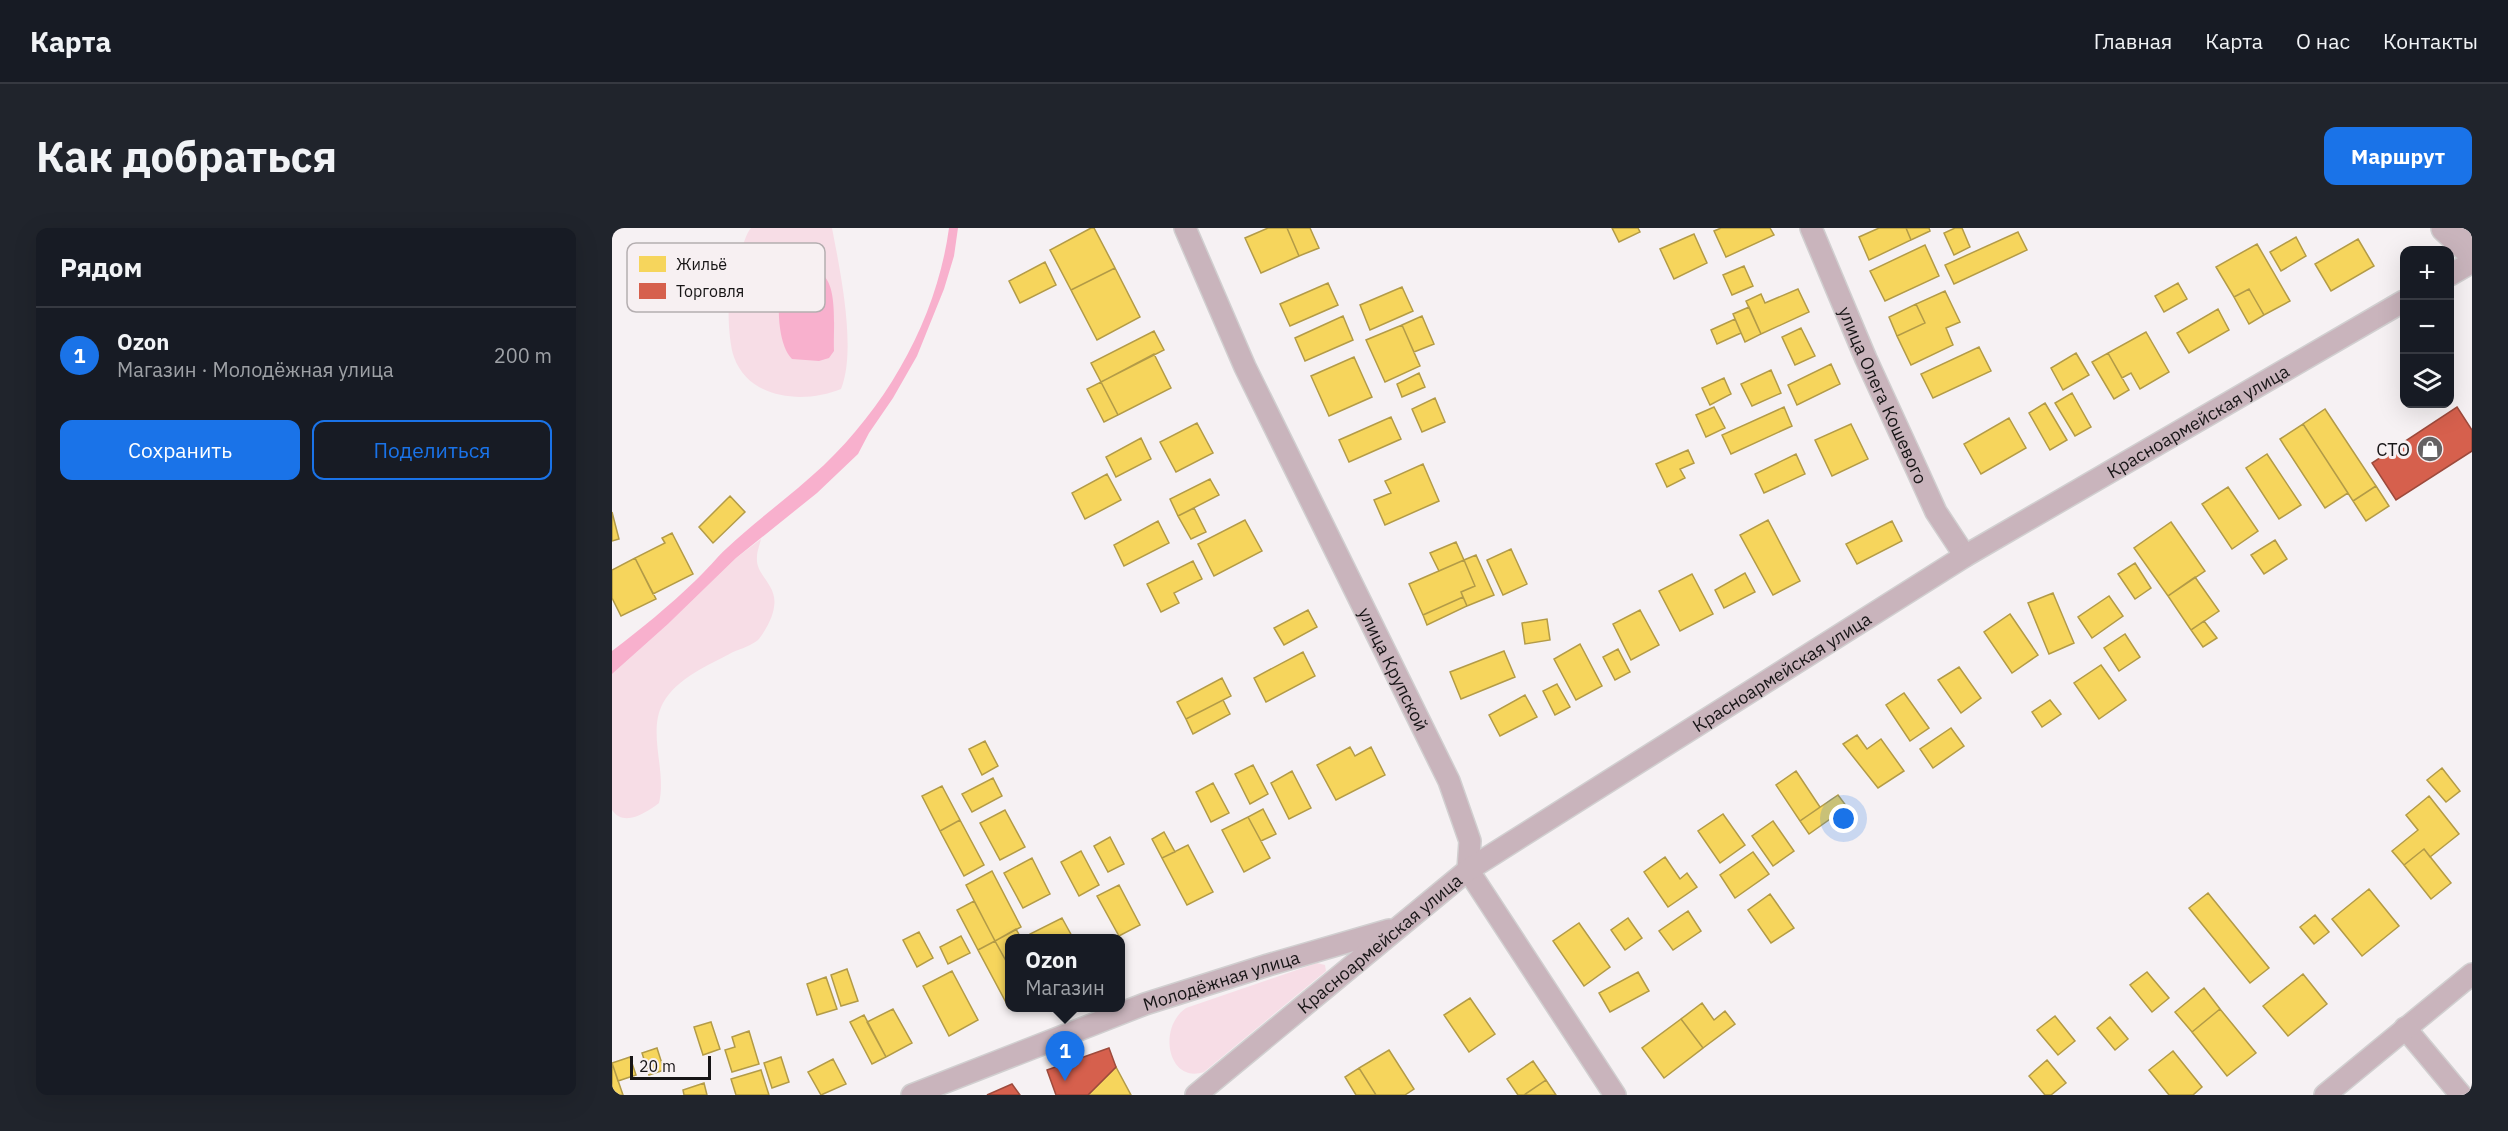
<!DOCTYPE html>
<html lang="ru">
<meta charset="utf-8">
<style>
body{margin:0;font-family:"IBM Plex Sans",sans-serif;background:#20242c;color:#f1f3f6}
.controls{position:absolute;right:18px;top:18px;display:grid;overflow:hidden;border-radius:12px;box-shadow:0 6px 24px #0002}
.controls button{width:54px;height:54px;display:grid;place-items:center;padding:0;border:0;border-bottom:2px solid #363941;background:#171b24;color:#f1f3f6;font:30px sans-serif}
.scale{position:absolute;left:18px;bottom:15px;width:81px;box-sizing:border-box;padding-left:6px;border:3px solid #171516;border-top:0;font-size:16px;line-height:21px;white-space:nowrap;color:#171516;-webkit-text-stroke:4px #f7f0f2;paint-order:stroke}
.you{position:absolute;left:1232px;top:591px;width:21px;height:21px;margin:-15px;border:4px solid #fff;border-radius:50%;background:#1a73e8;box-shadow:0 0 0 9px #1a73e833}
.badge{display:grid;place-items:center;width:39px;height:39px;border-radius:50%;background:#1a73e8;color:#fff;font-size:20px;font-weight:700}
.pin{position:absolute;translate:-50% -50px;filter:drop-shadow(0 2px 3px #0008)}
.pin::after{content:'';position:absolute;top:32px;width:21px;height:18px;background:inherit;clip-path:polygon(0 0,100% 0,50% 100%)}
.popup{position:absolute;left:393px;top:706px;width:120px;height:78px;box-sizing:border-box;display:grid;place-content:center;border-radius:12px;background:#171b24;filter:drop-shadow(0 2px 4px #0005);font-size:20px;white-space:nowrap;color:#9ea1a6}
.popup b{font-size:22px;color:#f1f3f6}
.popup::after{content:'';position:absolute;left:50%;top:100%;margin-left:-12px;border:12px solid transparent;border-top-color:#171b24}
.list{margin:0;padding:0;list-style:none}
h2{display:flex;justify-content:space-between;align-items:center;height:78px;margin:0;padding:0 24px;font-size:26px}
h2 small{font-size:20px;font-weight:400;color:#9ea1a6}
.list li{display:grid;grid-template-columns:39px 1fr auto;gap:18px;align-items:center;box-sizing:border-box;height:96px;padding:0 24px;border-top:2px solid #363941}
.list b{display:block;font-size:22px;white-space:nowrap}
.list p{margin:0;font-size:20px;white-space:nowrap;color:#9ea1a6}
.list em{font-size:20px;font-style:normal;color:#9ea1a6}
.actions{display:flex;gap:12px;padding:18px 24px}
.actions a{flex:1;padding:14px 0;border:2px solid #1a73e8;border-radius:12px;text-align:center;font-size:21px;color:#1a73e8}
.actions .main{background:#1a73e8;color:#fff}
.icon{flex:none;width:33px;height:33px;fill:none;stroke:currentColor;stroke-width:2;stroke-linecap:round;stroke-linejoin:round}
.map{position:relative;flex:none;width:1860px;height:867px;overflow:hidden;border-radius:12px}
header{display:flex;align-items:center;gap:36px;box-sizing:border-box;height:84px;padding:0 30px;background:#171b24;border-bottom:2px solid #363941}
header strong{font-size:28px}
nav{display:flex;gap:33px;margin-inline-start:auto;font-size:21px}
.intro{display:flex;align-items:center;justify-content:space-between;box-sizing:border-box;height:144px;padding:0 36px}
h1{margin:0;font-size:42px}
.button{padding:15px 27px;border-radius:12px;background:#1a73e8;color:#fff;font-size:21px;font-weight:700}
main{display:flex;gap:36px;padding:0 36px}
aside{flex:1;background:#171b24;border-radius:12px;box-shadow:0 6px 24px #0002}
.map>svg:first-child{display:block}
.green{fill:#f7dde6}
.water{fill:#f8b0cd}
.homes{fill:#f6d55c;stroke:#b39b47;stroke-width:1.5}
.shops{fill:#d6604d;stroke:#9d4a3c;stroke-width:1.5}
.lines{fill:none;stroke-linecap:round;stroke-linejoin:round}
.minor-casing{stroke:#d1cfd0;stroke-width:24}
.tertiary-casing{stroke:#d1cfd0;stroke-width:30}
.minor{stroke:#c9b4bc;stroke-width:21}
.tertiary{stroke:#c9b4bc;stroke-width:27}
.labels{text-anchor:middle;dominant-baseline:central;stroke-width:6;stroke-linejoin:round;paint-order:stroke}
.street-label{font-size:18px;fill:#171516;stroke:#f7f0f2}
.poi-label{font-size:18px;fill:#171516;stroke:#f7f0f2;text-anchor:end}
.key{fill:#f7f0f2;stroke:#b4aeb0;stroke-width:1.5}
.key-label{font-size:16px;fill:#171516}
</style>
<header>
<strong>Карта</strong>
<nav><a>Главная</a><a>Карта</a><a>О нас</a><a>Контакты</a></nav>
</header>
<div class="intro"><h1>Как добраться</h1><a class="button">Маршрут</a></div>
<main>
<aside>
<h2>Рядом<small></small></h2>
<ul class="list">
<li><span class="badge">1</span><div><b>Ozon</b><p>Магазин · Молодёжная улица</p></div><em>200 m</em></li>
</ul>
<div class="actions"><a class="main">Сохранить</a><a>Поделиться</a></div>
</aside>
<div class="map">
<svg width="1860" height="867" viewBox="0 0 1860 867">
<rect width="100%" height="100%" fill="#f6f1f3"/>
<!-- green -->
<path class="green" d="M 139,0 L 220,0 C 228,42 245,122 229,161 C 193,176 137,172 122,129 C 117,116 115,80 118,65 C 119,56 123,47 126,39 C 129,27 131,10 139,0 Z
M 149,311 C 148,316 145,323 145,329 C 143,348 166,356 162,379 C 161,389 153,404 146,412 C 140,417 129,421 121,424 C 97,437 65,450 51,475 C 35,505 55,543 47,575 C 35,584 12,600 0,582 L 0,446 L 56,396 L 124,330 Z
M 705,735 L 713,737 L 714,743 L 592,844 C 556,856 545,800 574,780 Z"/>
<!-- water -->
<path class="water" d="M 337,0 L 346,0 L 342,28 L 332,61 L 305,128 L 281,170 L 257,205 L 246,226 L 205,265 L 124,330 L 56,396 L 0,446 L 0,423 C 29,401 57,378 83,353 C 95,342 104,330 115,320 C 146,291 181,266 212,237 C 277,175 325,89 337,0 Z
M 212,48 C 226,62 221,104 222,123 L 217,130 L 207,133 L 180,131 C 166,117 164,76 170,57 L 179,52 Z"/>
<!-- homes -->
<path class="homes" d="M 479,0 L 482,0 L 503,40 L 459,62 L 438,22 Z
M 656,0 L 675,0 L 687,28 L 649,45 L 633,10 Z
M 675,0 L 698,0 L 707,20 L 687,28 Z
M 1000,0 L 1026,0 L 1028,4 L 1007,14 Z
M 1109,0 L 1158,0 L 1162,7 L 1114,29 L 1102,3 Z
M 1267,0 L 1294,0 L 1299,12 L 1257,32 L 1247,9 Z
M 1294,0 L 1317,0 L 1318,3 L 1299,12 Z
M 1343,0 L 1350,0 L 1358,19 L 1342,27 L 1332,5 Z
M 1406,4 L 1415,22 L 1342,56 L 1333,37 Z
M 1082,6 L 1095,35 L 1062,51 L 1048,21 Z
M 1684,9 L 1694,28 L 1669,43 L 1658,24 Z
M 1746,11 L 1762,38 L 1719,63 L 1703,36 Z
M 1645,16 L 1678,73 L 1652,87 L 1637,61 L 1622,69 L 1604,39 Z
M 1313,17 L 1327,48 L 1273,73 L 1258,43 Z
M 433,34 L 444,57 L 408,75 L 397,53 Z
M 1132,38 L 1141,58 L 1120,67 L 1111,47 Z
M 503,40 L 528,89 L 485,112 L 459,62 Z
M 716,55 L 726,77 L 678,98 L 668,76 Z
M 1566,55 L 1575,71 L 1552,84 L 1543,68 Z
M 790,59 L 801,83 L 758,102 L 748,77 Z
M 1186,61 L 1197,84 L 1149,106 L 1134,73 L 1149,66 L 1153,75 Z
M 1637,61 L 1652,87 L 1637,96 L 1622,69 Z
M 1333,63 L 1348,94 L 1334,100 L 1341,117 L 1299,137 L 1285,108 L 1313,95 L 1304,76 Z
M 1304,76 L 1313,95 L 1285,108 L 1277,89 Z
M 1137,79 L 1149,106 L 1133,114 L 1121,86 Z
M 1606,81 L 1617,102 L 1577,125 L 1565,105 Z
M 731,88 L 741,112 L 693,133 L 683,110 Z
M 810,88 L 822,116 L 802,124 L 790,97 Z
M 1123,91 L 1129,105 L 1105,116 L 1099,102 Z
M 790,97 L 808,138 L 773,154 L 754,112 Z
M 1189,100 L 1203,128 L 1183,137 L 1170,109 Z
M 542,103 L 552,122 L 489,154 L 479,135 Z
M 1534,104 L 1557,144 L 1528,161 L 1519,145 L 1510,150 L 1496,125 Z
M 1367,119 L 1379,143 L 1321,170 L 1309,146 Z
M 1464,125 L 1477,147 L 1451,162 L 1439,140 Z
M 1496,125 L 1517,162 L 1502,171 L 1480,134 Z
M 542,126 L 559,160 L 506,187 L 489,154 Z
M 742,129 L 760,169 L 717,188 L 699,148 Z
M 1219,136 L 1228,156 L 1185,177 L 1176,157 Z
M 1159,142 L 1169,165 L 1140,178 L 1129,156 Z
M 807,145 L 813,159 L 790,169 L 785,156 Z
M 1112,150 L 1119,166 L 1098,177 L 1090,160 Z
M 489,154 L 506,187 L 492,194 L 475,161 Z
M 1460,165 L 1479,199 L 1463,208 L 1443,175 Z
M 823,170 L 833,194 L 810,204 L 800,181 Z
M 1433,175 L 1455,212 L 1438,222 L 1417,185 Z
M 1102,179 L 1113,200 L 1094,209 L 1084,187 Z
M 1172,179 L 1180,198 L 1119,226 L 1110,207 Z
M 1713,181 L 1764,258 L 1741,273 L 1691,196 Z
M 779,189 L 789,211 L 737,234 L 727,212 Z
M 1397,190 L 1414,220 L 1369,246 L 1352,216 Z
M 585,195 L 601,225 L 564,244 L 548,214 Z
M 1239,196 L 1256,231 L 1220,248 L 1203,212 Z
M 1691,196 L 1736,265 L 1713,280 L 1668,211 Z
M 529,210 L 539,231 L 504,249 L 494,229 Z
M 1076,222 L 1082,235 L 1068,241 L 1073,250 L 1055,259 L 1044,236 Z
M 1184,226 L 1193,246 L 1152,265 L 1143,246 Z
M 1655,226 L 1689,277 L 1667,291 L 1634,240 Z
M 811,236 L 827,273 L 773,297 L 762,272 L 779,265 L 773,253 Z
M 495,246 L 509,272 L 473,291 L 460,265 Z
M 598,251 L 607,267 L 566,288 L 558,271 Z
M 1764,258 L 1777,278 L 1754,293 L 1741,273 Z
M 1616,259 L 1646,303 L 1620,321 L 1590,276 Z
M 118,268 L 133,284 L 101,315 L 87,299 Z
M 582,280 L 594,304 L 579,311 L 566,288 Z
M 0,284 L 7,311 L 0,313 Z
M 633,292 L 650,323 L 602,348 L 586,316 Z
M 1156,292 L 1188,353 L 1161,367 L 1128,307 Z
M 546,293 L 557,315 L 512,338 L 502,317 Z
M 1280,293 L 1290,313 L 1245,336 L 1234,316 Z
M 1559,294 L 1593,343 L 1556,368 L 1522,320 Z
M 60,305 L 81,346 L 41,366 L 23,330 L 53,315 L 50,310 Z
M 1663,312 L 1675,331 L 1652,346 L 1639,327 Z
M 844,314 L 852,332 L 827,343 L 818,325 Z
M 899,321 L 915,356 L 891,367 L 875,332 Z
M 864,327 L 882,367 L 855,378 L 849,364 L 863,358 L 852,332 Z
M 23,330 L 44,371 L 9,388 L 0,370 L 0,342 Z
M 852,332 L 863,358 L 849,364 L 851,369 L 811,387 L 797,356 Z
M 581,333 L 590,351 L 562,365 L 567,375 L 549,384 L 535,356 Z
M 1523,335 L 1539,360 L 1523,371 L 1506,346 Z
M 1133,345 L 1143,364 L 1112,380 L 1103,362 Z
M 1080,346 L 1101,386 L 1068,403 L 1047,363 Z
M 1583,349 L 1607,383 L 1579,402 L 1556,368 Z
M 1441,365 L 1462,415 L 1437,426 L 1416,375 Z
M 1497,368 L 1511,388 L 1480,410 L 1466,389 Z
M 851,369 L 855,378 L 815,397 L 811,387 Z
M 696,382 L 705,399 L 672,417 L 662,400 Z
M 1028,382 L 1047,417 L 1019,432 L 1001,396 Z
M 1398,386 L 1426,427 L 1400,445 L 1372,404 Z
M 935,391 L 938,412 L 913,416 L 910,395 Z
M 1592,393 L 1605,410 L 1591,419 L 1579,402 Z
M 1513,406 L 1528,429 L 1507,443 L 1492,420 Z
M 968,416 L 990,458 L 964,472 L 942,431 Z
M 1006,421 L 1018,444 L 1003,452 L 991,429 Z
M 892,423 L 903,449 L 849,471 L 838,444 Z
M 691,424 L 703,448 L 654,474 L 642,450 Z
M 1489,437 L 1514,472 L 1487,491 L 1462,455 Z
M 1347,439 L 1369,470 L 1349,485 L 1326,452 Z
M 610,450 L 619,468 L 574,491 L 565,474 Z
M 945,456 L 958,479 L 943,487 L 931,463 Z
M 1292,465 L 1317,500 L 1298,513 L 1274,477 Z
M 913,467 L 925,489 L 888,508 L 877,487 Z
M 611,472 L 618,486 L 581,506 L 574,491 Z
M 1438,472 L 1449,486 L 1430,499 L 1420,484 Z
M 1339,500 L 1352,518 L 1321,540 L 1308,521 Z
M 1245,507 L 1255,521 L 1269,511 L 1292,543 L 1266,560 L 1231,516 Z
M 373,513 L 386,538 L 370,547 L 357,521 Z
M 738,519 L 743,528 L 759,519 L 773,547 L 724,572 L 705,537 Z
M 641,537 L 656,566 L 638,576 L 623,546 Z
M 1830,540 L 1848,563 L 1834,574 L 1815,552 Z
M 680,543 L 699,580 L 677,591 L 659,555 Z
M 1184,543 L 1208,579 L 1188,593 L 1164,557 Z
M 381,550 L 390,568 L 360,584 L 350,566 Z
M 601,555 L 617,585 L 599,594 L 584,564 Z
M 330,558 L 348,592 L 328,603 L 310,568 Z
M 1226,567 L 1235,579 L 1197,606 L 1188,593 Z
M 1817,568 L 1847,606 L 1818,629 L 1812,621 L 1792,637 L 1780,623 L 1806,602 L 1794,587 Z
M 651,581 L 664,606 L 649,613 L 636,589 Z
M 393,582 L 413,619 L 388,632 L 368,595 Z
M 1111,586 L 1133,617 L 1108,635 L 1086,603 Z
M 636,589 L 658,630 L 632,644 L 610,602 Z
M 348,592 L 372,637 L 352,648 L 328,603 Z
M 1161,593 L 1182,623 L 1161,638 L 1140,608 Z
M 552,604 L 563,624 L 550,630 L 540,611 Z
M 498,609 L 512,636 L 496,644 L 482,618 Z
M 576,617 L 601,664 L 575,677 L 550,630 Z
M 1812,621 L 1839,655 L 1819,671 L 1792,637 Z
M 469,623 L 487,657 L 467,668 L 449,634 Z
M 1141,624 L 1157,646 L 1123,670 L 1108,647 Z
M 1053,629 L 1068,651 L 1075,645 L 1085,659 L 1056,679 L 1032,644 Z
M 420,630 L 438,666 L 411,680 L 392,645 Z
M 380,643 L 409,699 L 383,713 L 354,657 Z
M 507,657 L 528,697 L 507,708 L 485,668 Z
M 1757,661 L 1787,698 L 1750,728 L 1720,691 Z
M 1596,665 L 1657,740 L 1638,755 L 1577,680 Z
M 1158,666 L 1182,700 L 1159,715 L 1136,682 Z
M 362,673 L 383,713 L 366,722 L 345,682 Z
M 1076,683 L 1089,703 L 1061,722 L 1047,703 Z
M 1703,687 L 1717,704 L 1702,716 L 1688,699 Z
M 450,690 L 461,710 L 420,710 L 418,706 Z
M 1016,690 L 1030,710 L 1013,722 L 999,702 Z
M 967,695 L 998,739 L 972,758 L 941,713 Z
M 404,701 L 409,710 L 398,710 L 398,740 L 383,713 Z
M 307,704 L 321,730 L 305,739 L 291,712 Z
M 349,708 L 358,725 L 336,736 L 328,719 Z
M 383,713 L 398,740 L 399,780 L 397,780 L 366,722 Z
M 235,741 L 246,773 L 229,778 L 219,747 Z
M 340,743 L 366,792 L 337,808 L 311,758 Z
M 1026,744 L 1037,763 L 998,784 L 987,765 Z
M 1535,744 L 1557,770 L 1540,784 L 1518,757 Z
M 1691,746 L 1715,776 L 1676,808 L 1651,778 Z
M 214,749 L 225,781 L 205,787 L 195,756 Z
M 1592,760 L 1608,781 L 1580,804 L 1563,784 Z
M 858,770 L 883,806 L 857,824 L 832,787 Z
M 1090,775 L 1102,792 L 1113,783 L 1123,796 L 1091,820 L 1069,791 Z
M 281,781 L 300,815 L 274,829 L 255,794 Z
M 1608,781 L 1644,825 L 1615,848 L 1580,804 Z
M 252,787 L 274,829 L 260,836 L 238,794 Z
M 1443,788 L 1463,813 L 1446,827 L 1425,802 Z
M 1498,789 L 1516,811 L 1503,822 L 1485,800 Z
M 1069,791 L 1091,820 L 1052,850 L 1030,820 Z
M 99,794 L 108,821 L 91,827 L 82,799 Z
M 137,803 L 147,836 L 120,844 L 113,822 L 123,819 L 120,809 Z
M 45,820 L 52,842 L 37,847 L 30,825 Z
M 777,822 L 802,861 L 793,867 L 764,867 L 747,840 Z
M 1561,823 L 1590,859 L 1581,867 L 1557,867 L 1537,842 Z
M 18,829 L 24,847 L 6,853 L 0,835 Z
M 169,829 L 177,854 L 160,860 L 152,835 Z
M 221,831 L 234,856 L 209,867 L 196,844 Z
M 1435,832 L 1454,855 L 1439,867 L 1433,867 L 1417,848 Z
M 921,833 L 934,852 L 912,867 L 906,867 L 895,851 Z
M 0,835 L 11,867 L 0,867 Z
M 504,839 L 519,867 L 476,867 Z
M 747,840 L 764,867 L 744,867 L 733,849 Z
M 149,842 L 157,867 L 124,867 L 119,851 Z
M 934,852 L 944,867 L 912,867 Z
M 92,855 L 95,867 L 72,867 L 71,862 Z"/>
<!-- shops -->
<path class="shops" d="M 1845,179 L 1860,202 L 1860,223 L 1784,272 L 1760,235 Z
M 497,820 L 504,839 L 476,867 L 444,867 L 435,842 Z
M 400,856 L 408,867 L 375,867 Z"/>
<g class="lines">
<!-- minor casing -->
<g class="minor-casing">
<g id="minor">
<path id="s1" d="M 573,0 L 633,139 L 837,553 L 858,613 L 856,642 L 1003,867"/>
<path id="s2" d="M 1199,0 L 1254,131 L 1305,242 L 1324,284 L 1353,328"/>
<path d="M 1838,47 L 1860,34"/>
<path d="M 1793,800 L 1849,867"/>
<path id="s3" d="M 300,867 L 533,776 L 656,737 L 777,702"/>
<path id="s4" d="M 584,867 L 856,642 L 1353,328 L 1792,73"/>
<path d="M 1713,867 L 1860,746"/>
</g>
</g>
<!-- tertiary casing -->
<g class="tertiary-casing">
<path id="tertiary" d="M 1833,0 L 1860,25"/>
</g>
<!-- minor -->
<use href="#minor" class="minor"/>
<!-- tertiary -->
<use href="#tertiary" class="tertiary"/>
</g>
<!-- icons -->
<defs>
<g id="shop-disc" transform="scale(1.35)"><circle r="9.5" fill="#656263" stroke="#f7f0f2"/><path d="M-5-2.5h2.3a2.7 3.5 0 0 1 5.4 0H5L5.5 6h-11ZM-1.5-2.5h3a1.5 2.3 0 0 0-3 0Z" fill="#fff"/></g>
</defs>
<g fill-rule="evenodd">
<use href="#shop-disc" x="1818" y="221"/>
</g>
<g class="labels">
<!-- street labels -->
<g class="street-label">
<text stroke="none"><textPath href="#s2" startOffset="182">улица Олега Кошевого</textPath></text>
<text stroke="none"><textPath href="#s4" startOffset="1210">Красноармейская улица</textPath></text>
<text stroke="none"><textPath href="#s1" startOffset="488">улица Крупской</textPath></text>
<text stroke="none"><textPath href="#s4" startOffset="724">Красноармейская улица</textPath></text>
<text stroke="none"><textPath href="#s4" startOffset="238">Красноармейская улица</textPath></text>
<text stroke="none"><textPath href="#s3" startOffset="330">Молодёжная улица</textPath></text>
</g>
<!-- poi labels -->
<g class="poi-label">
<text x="1798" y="221">СТО</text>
</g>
</g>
<!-- legend -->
<rect x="15" y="15" width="198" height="69" rx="9" class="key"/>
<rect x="27" y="28" width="27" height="16" fill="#f6d55c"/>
<rect x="27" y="55" width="27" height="16" fill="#d6604d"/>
<g class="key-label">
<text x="64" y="42">Жильё</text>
<text x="64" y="69">Торговля</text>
</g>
</svg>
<div class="controls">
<button>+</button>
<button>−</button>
<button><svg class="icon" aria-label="layers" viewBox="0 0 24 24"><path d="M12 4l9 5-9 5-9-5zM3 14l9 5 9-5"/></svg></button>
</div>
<div class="scale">20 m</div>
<div class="you"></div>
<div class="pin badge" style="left:453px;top:853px">1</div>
<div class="popup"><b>Ozon</b>Магазин</div>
</div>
</main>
